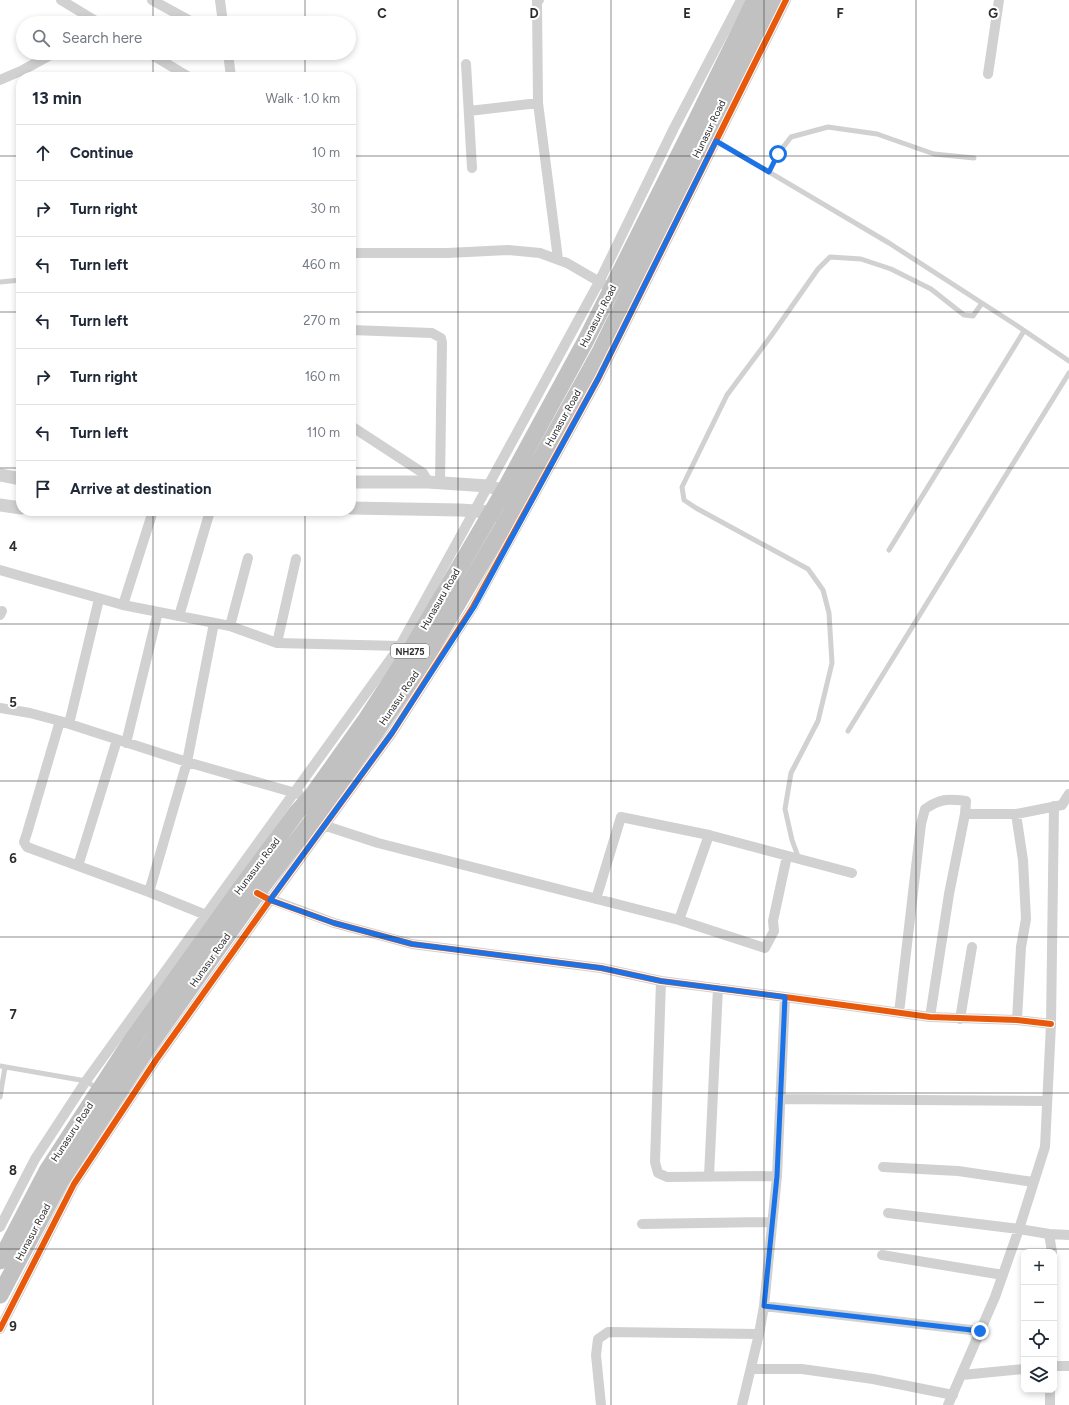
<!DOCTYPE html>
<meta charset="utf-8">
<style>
body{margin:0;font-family:Figtree,sans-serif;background:#f2f2f3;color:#1f2937}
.controls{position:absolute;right:12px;bottom:12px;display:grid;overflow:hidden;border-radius:8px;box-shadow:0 2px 6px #0003}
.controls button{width:36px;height:36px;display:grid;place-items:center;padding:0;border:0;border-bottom:1px solid #e0e1e3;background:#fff;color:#1f2937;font:20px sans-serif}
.stop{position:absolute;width:12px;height:12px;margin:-9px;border:3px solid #1a73e8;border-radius:50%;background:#fff}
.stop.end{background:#1a73e8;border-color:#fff;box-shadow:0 1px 4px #0008}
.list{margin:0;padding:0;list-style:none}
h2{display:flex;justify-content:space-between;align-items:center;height:52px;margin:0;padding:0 16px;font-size:17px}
h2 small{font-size:13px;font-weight:400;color:#747a83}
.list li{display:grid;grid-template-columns:26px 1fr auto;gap:12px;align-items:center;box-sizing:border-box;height:56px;padding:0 16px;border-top:1px solid #e0e1e3}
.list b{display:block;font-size:15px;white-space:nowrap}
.list em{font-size:13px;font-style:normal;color:#747a83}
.icon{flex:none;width:22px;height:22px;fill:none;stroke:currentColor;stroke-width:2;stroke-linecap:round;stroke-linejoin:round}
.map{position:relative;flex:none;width:1069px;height:1405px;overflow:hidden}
.search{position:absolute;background:#fff;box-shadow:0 2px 6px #0003;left:16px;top:16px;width:340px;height:44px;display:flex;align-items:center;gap:10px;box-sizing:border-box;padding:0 14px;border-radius:22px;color:#747a83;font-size:15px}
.panel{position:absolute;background:#fff;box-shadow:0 2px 6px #0003;left:16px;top:72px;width:340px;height:444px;border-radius:16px}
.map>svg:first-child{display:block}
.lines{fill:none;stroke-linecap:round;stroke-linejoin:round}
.service{stroke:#d1d1d1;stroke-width:5}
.minor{stroke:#d1d1d1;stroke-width:10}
.tertiary{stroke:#d1d1d1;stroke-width:13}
.trunk{stroke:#c1c1c1;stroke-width:17}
.cycleway-casing{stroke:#fff;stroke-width:8}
.cycleway{stroke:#e8590c;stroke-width:6}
.route{stroke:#1a73e8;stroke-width:5}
.grid{fill:none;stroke:#2c2c2c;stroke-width:1;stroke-opacity:0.55}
.labels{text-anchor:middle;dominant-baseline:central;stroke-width:4;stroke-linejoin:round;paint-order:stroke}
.shield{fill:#fff;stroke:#6b6b6b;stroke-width:1}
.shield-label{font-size:9px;font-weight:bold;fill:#2c2c2c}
.street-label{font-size:10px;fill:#2c2c2c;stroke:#fff}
.grid-label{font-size:13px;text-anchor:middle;font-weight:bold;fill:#2c2c2c;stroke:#fff;stroke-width:4;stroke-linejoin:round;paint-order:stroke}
</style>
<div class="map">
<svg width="1069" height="1405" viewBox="0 0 1069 1405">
<rect width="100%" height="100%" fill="#fff"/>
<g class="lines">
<!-- service -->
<path class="service" d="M 715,140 L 889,243 L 1016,325 L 1069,361
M 769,172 L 778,154 L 791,137 L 828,127 L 877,134 L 934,154 L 974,158
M 0,282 L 21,280
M 889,550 L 1024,331
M 848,731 L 1069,373
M 799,859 L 792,840 L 785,809 L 791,773 L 818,721 L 832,663 L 829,613 L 823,590 L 808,569 L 696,508 L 684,500 L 682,487 L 727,395 L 771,336 L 818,269 L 830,257 L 861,259 L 891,269 L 931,289 L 964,315 L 973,316 L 982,303
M 0,1066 L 86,1081 L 98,1089
M 0,1097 L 5,1067"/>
<!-- minor -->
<path class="minor" d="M 61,0 L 99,23
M 152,0 L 194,23
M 220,0 L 223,23
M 539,0 L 537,1 L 538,103 L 558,259
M 149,53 L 189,77
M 228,53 L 231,77
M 466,64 L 472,168
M 988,74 L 999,0
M 0,80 L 23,70 L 54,53
M 469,111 L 538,103
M 351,253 L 447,253 L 508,250 L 540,253 L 567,263 L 605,285
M 351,330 L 432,333 L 441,338 L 442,343 L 440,483
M 351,426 L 423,473 L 428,482
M 153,511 L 123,605 L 230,626 L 277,643 L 400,646 L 404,649
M 0,570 L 123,605
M 0,615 L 2,611
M 179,616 L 210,511
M 230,626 L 248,558
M 277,643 L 296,559
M 0,708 L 30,713 L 60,721 L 187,762 L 299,794
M 60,721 L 27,833 L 24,842 L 27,847 L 149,892
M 69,724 L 99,599
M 126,743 L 158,612
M 965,814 L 1016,814 L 1062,805 L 1069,794
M 1016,814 L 1023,860 L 1026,919 L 1021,947 L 1017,1020
M 320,824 L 378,843 L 679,920 L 765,948 L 774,931 L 773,921 L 787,856
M 78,866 L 117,740
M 264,897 L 334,923 L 412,944 L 601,968 L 661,981 L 785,997 L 930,1017 L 1017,1020 L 1051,1024
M 596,899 L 621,817 L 709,835 L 852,873
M 211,919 L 206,915 L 149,892 L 187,762 L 214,623
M 679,920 L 709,835
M 661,981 L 655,1162 L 658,1173 L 667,1177 L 777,1176
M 899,1013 L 921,824 L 925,809 C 941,798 947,799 966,801 L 965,814 L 949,894 L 930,1017
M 960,1019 L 972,947
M 780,1099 L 1047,1101
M 883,1167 L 958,1171 L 1033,1182
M 709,1176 L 718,988
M 888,1213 L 1019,1229 L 1049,1234 L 1052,1252
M 642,1224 L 772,1222
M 0,1227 L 35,1159 L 86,1081 L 400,646 L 488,486 L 599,282 L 674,128 L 741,0
M 1049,1234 L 1069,1235
M 882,1255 L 1003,1275
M 764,1306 L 980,1331
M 0,1329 L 74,1184 L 156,1060 L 270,900 L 392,733 L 473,607 L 598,379 L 786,0
M 1054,1366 L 1069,1366
M 751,1369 L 802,1369 L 873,1379 L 953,1395
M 962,1375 L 1024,1369
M 1050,1390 L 1050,1405
M 601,1405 L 596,1355 L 598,1339 L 608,1332 L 759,1334
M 742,1405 L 759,1334 L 764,1306 L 777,1176 L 785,997
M 948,1405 L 995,1297 L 1019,1229 L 1045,1147 L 1051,1024 L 1054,806"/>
<!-- tertiary -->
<path class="tertiary" d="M 0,475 L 21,479
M 351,482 L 428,482 L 488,486 L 504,491 L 510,496
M 0,505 L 21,508
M 351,508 L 460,510 L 491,512 L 498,516"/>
<!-- trunk -->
<path class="trunk" d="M 0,1261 L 47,1171 L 132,1040 L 243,885 L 297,812 L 311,797 L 365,721 L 409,653 L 504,491 L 585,342 L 693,127 L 755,0
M 0,1295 L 61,1180 L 146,1050 L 257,893 L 313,820 L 377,730 L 423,662 L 507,520 L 601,350 L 706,134 L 773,0"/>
<!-- cycleway casing -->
<g class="cycleway-casing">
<path id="cycleway" d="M 257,893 L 270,900 L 334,923 L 412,944 L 601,968 L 661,981 L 785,997 L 930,1017 L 1017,1020 L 1051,1024
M 0,1329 L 74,1184 L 156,1060 L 270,900 L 392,733 L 473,607 L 598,379 L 786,0"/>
</g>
<!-- cycleway -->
<use href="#cycleway" class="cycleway"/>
</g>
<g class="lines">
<!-- route -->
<path class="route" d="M 778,154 L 769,172 L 716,141 L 598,379 L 474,607 L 392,733 L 270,900 L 334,923 L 412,944 L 601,968 L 661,981 L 785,997 L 777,1176 L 764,1306 L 980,1331"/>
</g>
<!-- grid -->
<path class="grid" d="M 153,0 L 153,23M 305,0 L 305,23M 458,0 L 458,1405M 611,0 L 611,1405M 764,0 L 764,1405M 916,0 L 916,1405M 153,53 L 153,77M 305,53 L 305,77M 0,156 L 21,156M 351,156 L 1069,156M 0,312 L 21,312M 351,312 L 1069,312M 0,468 L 21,468M 351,468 L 1069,468M 153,511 L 153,1405M 305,511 L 305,1405M 0,624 L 1069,624M 0,781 L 1069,781M 0,937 L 1069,937M 0,1093 L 1069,1093M 0,1249 L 1069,1249"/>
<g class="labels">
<!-- shield labels -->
<rect class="shield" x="391" y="644" width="38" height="14" rx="3"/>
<g class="shield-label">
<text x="410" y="651">NH275</text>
</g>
<!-- street labels -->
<g class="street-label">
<text transform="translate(709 129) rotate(-64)">Hunasur Road</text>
<text transform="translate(598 316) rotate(-63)">Hunasuru Road</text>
<text transform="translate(563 418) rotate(-61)">Hunasur Road</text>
<text transform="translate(440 599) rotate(-60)">Hunasuru Road</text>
<text transform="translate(399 698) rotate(-56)">Hunasur Road</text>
<text transform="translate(257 866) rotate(-53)">Hunasuru Road</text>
<text transform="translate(210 960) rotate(-55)">Hunasur Road</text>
<text transform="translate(72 1132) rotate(-57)">Hunasuru Road</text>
<text transform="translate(33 1232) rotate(-62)">Hunasur Road</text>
</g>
</g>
<g class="grid-label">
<text x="382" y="18">C</text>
<text x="534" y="18">D</text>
<text x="687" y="18">E</text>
<text x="840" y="18">F</text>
<text x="993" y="18">G</text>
<text x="13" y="551">4</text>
<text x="13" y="707">5</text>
<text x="13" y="863">6</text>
<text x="13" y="1019">7</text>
<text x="13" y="1175">8</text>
<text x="13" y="1331">9</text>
</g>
</svg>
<div class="controls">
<button>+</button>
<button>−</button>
<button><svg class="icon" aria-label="locate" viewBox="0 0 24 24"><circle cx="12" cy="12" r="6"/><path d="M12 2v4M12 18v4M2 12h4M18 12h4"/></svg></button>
<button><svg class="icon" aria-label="layers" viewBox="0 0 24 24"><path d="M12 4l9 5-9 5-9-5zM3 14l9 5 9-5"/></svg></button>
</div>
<div class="stop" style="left:778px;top:154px"></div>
<div class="stop end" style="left:980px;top:1331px"></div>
<div class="search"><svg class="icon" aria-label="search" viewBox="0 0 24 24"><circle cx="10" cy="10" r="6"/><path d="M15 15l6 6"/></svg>Search here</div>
<section class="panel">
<h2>13 min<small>Walk · 1.0 km</small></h2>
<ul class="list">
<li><svg class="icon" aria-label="ahead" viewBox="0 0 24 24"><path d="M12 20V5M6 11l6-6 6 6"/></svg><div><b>Continue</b></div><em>10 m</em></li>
<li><svg class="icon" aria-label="right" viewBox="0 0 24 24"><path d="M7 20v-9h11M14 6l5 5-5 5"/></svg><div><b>Turn right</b></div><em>30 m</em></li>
<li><svg class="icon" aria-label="left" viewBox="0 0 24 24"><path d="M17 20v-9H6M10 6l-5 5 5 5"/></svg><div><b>Turn left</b></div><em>460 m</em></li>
<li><svg class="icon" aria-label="left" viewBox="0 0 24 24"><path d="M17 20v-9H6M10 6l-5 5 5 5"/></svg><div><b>Turn left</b></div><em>270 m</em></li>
<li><svg class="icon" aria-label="right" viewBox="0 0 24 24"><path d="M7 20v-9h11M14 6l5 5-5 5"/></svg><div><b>Turn right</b></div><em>160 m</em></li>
<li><svg class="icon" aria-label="left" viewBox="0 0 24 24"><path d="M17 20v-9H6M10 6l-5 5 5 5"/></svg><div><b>Turn left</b></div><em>110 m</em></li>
<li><svg class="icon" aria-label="arrive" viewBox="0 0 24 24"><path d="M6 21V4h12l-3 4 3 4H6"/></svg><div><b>Arrive at destination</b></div></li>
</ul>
</section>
</div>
